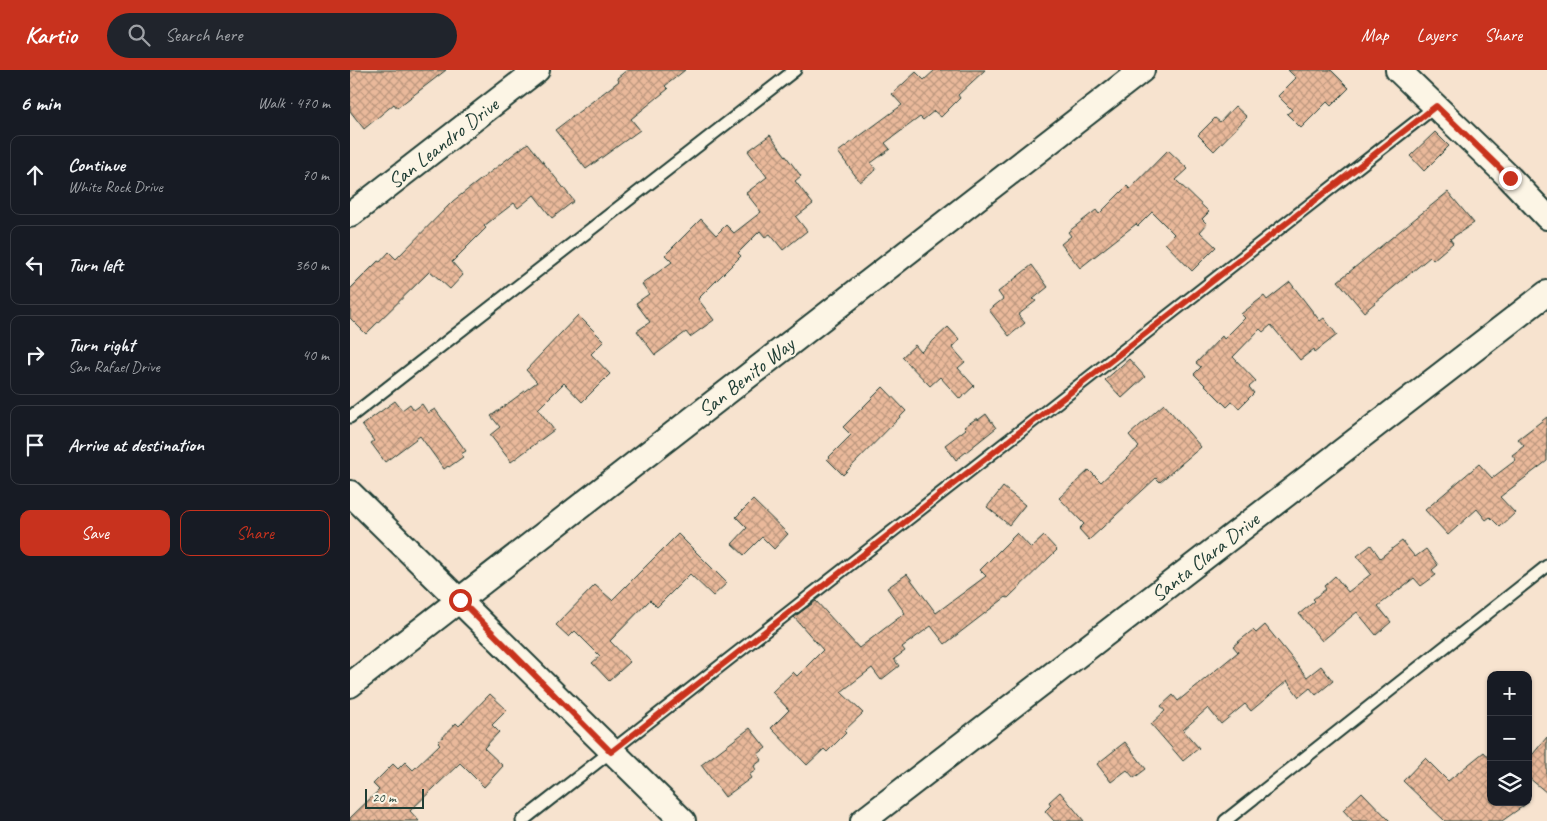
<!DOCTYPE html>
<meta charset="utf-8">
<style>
body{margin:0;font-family:Caveat,sans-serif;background:#20242c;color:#f1f3f6}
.controls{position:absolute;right:15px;bottom:15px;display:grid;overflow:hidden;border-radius:10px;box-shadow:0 1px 4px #0004}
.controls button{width:45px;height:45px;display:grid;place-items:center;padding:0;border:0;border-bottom:1px solid #363941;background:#171b24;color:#f1f3f6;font:25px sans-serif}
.scale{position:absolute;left:15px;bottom:12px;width:59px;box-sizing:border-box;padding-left:5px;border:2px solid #1f3d34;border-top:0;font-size:14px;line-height:18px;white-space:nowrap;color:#1f3d34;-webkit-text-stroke:4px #fcf5e5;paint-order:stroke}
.stop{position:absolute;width:15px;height:15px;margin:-11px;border:4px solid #c8321e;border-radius:50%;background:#fff}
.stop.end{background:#c8321e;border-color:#fff;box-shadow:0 1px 5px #0008}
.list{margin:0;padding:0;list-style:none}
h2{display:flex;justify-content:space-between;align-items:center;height:65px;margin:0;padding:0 20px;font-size:21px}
h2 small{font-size:16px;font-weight:400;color:#9ea1a6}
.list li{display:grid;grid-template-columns:32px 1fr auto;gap:15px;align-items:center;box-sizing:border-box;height:80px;margin:0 10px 10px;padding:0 10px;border:1px solid #363941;border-radius:10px}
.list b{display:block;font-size:19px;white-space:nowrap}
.list p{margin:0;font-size:16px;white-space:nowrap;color:#9ea1a6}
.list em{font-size:16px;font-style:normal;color:#9ea1a6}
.actions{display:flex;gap:10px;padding:15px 20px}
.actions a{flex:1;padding:11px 0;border:1px solid #c8321e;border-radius:10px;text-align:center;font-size:18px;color:#c8321e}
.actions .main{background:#c8321e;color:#fff}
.icon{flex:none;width:28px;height:28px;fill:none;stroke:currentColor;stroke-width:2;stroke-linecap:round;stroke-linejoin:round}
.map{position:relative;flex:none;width:1197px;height:751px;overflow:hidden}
header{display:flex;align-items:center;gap:30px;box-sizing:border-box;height:70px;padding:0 25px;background:#c8321e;color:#fff}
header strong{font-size:24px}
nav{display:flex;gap:28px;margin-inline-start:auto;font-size:18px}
.search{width:350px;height:45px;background:#20242c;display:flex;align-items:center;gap:12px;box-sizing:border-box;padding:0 18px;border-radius:28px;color:#9ea1a6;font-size:19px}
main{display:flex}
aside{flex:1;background:#171b24}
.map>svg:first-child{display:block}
.building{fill:url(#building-cross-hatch);stroke:#1f3d34}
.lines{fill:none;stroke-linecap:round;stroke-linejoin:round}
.lane-casing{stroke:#1f3d34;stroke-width:15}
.street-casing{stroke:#1f3d34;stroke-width:28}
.lane{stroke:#fcf5e5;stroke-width:11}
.street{stroke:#fcf5e5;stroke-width:24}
.route{stroke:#c8321e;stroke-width:6}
.labels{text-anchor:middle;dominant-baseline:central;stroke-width:4;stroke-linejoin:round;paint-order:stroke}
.street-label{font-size:21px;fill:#1f3d34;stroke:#fcf5e5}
</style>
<header>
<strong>Kartio</strong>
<div class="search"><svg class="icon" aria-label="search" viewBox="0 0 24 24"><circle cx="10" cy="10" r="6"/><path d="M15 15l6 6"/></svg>Search here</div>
<nav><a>Map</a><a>Layers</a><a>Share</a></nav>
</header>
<main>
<aside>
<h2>6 min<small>Walk · 470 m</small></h2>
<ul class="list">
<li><svg class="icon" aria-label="ahead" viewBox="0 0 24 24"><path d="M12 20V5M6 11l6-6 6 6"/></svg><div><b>Continue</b><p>White Rock Drive</p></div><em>70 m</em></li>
<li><svg class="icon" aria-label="left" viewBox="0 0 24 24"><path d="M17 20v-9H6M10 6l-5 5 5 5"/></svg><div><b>Turn left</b></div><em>360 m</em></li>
<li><svg class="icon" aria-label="right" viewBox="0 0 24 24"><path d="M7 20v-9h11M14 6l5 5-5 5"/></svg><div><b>Turn right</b><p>San Rafael Drive</p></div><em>40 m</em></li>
<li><svg class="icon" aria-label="arrive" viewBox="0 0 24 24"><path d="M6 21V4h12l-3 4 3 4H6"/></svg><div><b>Arrive at destination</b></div></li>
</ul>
<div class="actions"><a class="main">Save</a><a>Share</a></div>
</aside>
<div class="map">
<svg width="1197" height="751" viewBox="0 0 1197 751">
<defs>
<pattern id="building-cross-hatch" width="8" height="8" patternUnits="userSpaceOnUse" patternTransform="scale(1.25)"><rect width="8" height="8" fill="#eab99b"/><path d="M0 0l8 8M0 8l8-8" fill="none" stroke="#bd987f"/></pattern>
</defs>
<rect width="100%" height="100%" fill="#f7e3cf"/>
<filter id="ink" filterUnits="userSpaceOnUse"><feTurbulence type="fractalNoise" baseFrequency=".02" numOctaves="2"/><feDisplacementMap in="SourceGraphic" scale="10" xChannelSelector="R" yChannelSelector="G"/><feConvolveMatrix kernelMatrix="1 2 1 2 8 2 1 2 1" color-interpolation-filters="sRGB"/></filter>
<g filter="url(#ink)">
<!-- building -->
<path class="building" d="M 0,0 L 96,0 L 47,38 L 44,34 L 14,59 L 0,41 Z
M 277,0 L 335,0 L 315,16 L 318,19 L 281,49 L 290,60 L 236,99 L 205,60 L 269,11 L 267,8 Z
M 585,0 L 635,0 L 608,25 L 610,28 L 591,47 L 584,41 L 573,50 L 570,47 L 535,73 L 540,79 L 521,93 L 526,100 L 510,112 L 488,82 L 552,35 L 542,24 L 566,2 L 574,10 Z
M 938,0 L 981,0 L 999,18 L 981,36 L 977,32 L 951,58 L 937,44 L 942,40 L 928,26 L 946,8 Z
M 885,36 L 897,47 L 864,81 L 848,65 L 865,48 L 870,52 Z
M 1085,62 L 1099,76 L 1074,101 L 1060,86 Z
M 420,65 L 451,106 L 445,111 L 463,134 L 446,147 L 457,161 L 433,180 L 420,164 L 415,167 L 410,161 L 388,183 L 391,186 L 348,229 L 364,250 L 340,267 L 336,262 L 305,285 L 287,261 L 300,252 L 286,233 L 299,224 L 292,214 L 322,192 L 315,185 L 351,149 L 366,165 L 376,155 L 384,163 L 411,142 L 396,123 L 417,107 L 398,81 Z
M 178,73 L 224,131 L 202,148 L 184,125 L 168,138 L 164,133 L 134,156 L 136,158 L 102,192 L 113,205 L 100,219 L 80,201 L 16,264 L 0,248 L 0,219 L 28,191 L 30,192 L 39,182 L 46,189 L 103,131 Z
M 818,80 L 838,99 L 826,110 L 859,142 L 852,149 L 857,154 L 850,162 L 866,177 L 842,201 L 815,173 L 824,164 L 802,142 L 788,156 L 786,154 L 730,198 L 711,174 L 721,166 L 718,162 L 746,140 L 749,144 L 777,116 L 780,119 Z
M 1098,122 L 1124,153 L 1100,169 L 1103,173 L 1083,190 L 1080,187 L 1014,242 L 988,211 Z
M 682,195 L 698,217 L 683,229 L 686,231 L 668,245 L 675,253 L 659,266 L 639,240 L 653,229 L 648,222 Z
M 940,212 L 970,251 L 974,248 L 987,265 L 965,282 L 964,279 L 950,290 L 921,255 L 913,262 L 910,259 L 883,287 L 906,311 L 899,317 L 904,323 L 889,338 L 882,332 L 877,337 L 844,304 L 851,297 L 846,293 L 872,266 L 874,269 L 895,248 L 891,244 L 914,226 L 917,230 Z
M 228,245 L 254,271 L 241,284 L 260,304 L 232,332 L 214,313 L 188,339 L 204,360 L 161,392 L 140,365 L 150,357 L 141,346 L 187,312 L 176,300 Z
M 598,257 L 610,270 L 602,277 L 615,292 L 608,298 L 624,316 L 610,329 L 590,307 L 580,316 L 552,287 L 565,275 L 571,282 Z
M 779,289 L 795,307 L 772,328 L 755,310 Z
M 533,317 L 556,341 L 493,405 L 477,389 L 501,365 L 493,357 Z
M 45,331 L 52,340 L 60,334 L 64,340 L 72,334 L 78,343 L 85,339 L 116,381 L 111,384 L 113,387 L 99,397 L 98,396 L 94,399 L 70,366 L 35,392 L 21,373 L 24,371 L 12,355 Z
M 814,334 L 851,377 L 810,412 L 806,408 L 739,470 L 729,459 L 734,454 L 709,428 L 739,400 L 751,412 L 789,377 L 779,365 Z
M 636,344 L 646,358 L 606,390 L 595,375 L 616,359 L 614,357 L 627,348 L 628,350 Z
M 1197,347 L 1197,391 L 1150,427 L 1165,443 L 1150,457 L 1140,447 L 1136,450 L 1127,439 L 1098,465 L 1075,440 L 1129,394 L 1142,408 L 1166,390 L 1162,385 L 1174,376 L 1168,369 Z
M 653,417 L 675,435 L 659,455 L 637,437 Z
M 403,430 L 438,464 L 424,479 L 412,467 L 394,485 L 382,474 L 397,458 L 386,447 Z
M 667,463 L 681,478 L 694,466 L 707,480 L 658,528 L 656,527 L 595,574 L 581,556 L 552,577 L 555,581 L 544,589 L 549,596 L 531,610 L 522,598 L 491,622 L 513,643 L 494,661 L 496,663 L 477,682 L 474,679 L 457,695 L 421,658 L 439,640 L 422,622 L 443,602 L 447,606 L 473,580 L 444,547 L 466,531 L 509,578 L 555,543 L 537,518 L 557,504 L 586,543 L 636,506 L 630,500 Z
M 328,464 L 377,513 L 363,526 L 340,504 L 307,537 L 300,530 L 260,571 L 280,592 L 259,611 L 242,593 L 250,586 L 225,561 L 219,567 L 206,555 L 245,515 L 262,530 Z
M 1052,471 L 1065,487 L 1076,479 L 1088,495 L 1082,500 L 1086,505 L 1071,516 L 1064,508 L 1028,536 L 1041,552 L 1026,565 L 1007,542 L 972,571 L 949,544 L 965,531 L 963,529 L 976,519 L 974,516 L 985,506 L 998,522 L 1021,504 L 1007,486 L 1021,475 L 1030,488 Z
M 915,555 L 957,607 L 971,596 L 983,611 L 966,625 L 960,618 L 949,627 L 937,611 L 901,641 L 895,634 L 871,654 L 858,638 L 833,660 L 849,678 L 833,691 L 801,654 L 815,641 L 811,636 L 823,625 L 828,631 L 888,582 L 883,576 L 903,560 L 906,563 Z
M 140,624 L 157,640 L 142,655 L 149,662 L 134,678 L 153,696 L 134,717 L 110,693 L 60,741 L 69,751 L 0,751 L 0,748 L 29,720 L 23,714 L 43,694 L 48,699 L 55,692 L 63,700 L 90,674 L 88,672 L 106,653 L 109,656 Z
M 400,658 L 416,678 L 408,684 L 412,690 L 404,696 L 406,700 L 399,705 L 401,708 L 375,727 L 351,695 Z
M 1197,667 L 1197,723 L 1178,707 L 1178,690 Z
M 775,672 L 796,699 L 784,708 L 777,700 L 761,712 L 747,694 Z
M 1134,682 L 1141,690 L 1141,732 L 1179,732 L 1152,751 L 1095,751 L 1053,711 L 1075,688 L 1098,711 Z
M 710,722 L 734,751 L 704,751 L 695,741 L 701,735 L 699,732 Z
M 1012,722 L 1040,751 L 1003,751 L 993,740 Z"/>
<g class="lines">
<!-- lane casing -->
<g class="lane-casing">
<path id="lane" d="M 0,347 L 445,0
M 172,751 L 1086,36
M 875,751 L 1197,496"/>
</g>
<!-- street casing -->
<g class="street-casing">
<path id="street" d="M 1048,0 L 1160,108 L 1197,147
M 0,145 L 187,0
M 0,423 L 333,751
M 0,615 L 792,0
M 513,751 L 1197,223"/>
</g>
<!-- lane -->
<use href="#lane" class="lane"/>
<!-- street -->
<use href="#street" class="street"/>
</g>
</g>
<g class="lines" filter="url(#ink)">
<!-- route -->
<path class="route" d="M 110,530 L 261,682 L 1086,36 L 1160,108"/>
</g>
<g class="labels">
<!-- street labels -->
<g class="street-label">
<text transform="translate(93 73) rotate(-38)">San Leandro Drive</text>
<text transform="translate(396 307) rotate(-38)">San Benito Way</text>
<text transform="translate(855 487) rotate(-38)">Santa Clara Drive</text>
</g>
</g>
</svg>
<div class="controls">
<button>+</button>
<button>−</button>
<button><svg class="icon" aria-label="layers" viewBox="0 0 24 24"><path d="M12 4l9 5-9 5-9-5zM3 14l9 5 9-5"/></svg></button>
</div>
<div class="scale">20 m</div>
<div class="stop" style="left:110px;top:530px"></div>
<div class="stop end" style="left:1160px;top:108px"></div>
</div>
</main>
